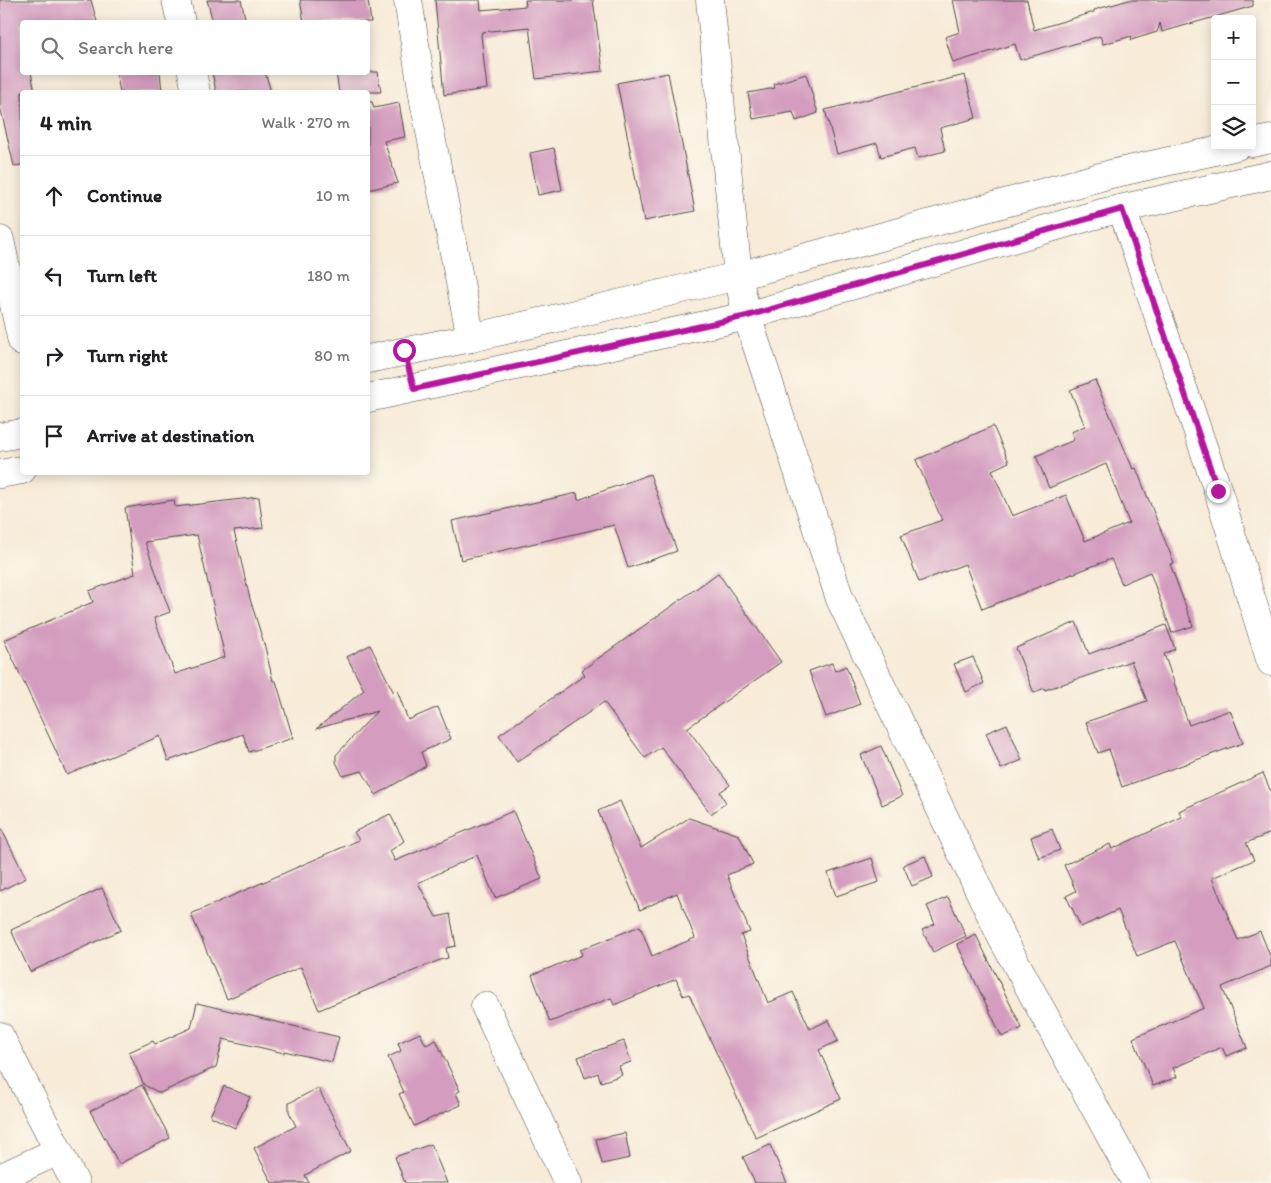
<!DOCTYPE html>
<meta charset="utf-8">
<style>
body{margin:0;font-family:Itim,sans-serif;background:#f6f6f6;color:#202124}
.controls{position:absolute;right:15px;top:15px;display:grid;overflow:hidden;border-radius:5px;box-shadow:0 2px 12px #0003}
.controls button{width:45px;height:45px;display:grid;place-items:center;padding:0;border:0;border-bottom:1px solid #e0e0e0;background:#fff;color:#202124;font:25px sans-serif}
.stop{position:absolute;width:15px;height:15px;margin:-11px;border:4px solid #b5179e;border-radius:50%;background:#fff}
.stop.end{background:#b5179e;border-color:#fff;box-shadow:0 1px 5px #0008}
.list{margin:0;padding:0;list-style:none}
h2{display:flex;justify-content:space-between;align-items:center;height:65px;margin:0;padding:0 20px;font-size:21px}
h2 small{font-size:16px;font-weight:400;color:#757577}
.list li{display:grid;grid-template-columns:32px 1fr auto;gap:15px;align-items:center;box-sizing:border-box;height:80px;padding:0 20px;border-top:1px solid #e0e0e0}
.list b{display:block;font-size:19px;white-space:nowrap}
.list em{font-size:16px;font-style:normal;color:#757577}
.icon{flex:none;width:28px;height:28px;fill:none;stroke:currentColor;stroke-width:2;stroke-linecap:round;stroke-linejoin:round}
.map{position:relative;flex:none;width:1271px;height:1183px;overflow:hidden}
.search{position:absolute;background:#fff;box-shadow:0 2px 12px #0003;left:20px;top:20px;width:350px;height:55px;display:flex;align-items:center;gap:12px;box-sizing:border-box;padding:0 18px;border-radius:5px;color:#757577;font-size:19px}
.panel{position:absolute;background:#fff;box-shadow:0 2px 12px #0003;left:20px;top:90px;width:350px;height:385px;border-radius:5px}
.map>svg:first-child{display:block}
.building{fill:#d49dbf;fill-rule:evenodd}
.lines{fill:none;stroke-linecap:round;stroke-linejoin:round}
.street-casing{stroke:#4a4845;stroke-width:29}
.primary-casing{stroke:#4a4845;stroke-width:29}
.street{stroke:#fff;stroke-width:28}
.primary{stroke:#fff;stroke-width:28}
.route{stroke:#b5179e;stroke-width:6}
</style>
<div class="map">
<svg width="1271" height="1183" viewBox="0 0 1271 1183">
<rect width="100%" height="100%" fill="#fbf7ec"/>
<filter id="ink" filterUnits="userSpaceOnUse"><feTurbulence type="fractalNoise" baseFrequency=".02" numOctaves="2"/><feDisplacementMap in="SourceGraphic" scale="10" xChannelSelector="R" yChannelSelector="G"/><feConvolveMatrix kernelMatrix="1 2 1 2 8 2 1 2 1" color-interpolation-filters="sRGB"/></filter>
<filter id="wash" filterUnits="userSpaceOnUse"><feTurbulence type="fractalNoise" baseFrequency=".0096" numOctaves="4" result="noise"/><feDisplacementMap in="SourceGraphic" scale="20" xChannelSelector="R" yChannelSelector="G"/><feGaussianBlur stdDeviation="1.12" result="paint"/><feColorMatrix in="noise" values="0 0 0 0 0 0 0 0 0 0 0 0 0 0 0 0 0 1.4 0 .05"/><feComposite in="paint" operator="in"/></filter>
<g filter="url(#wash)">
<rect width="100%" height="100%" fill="#f8ebd8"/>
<g id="blocks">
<!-- building -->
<path class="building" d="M 0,0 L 91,0 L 97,22 L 22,22 L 22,72 L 31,72 L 35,92 L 22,92 L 22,165 L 14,166 L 0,106 Z
M 207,0 L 241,0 L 246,22 L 213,22 Z
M 300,0 L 368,0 L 371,22 L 304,22 Z
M 435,0 L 480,0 L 481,10 L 526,6 L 525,0 L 593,0 L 603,71 L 536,79 L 529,27 L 482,32 L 481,35 L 487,89 L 444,95 Z
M 953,0 L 1027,0 L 1034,30 L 1094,12 L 1094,10 L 1129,0 L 1253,0 L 1253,6 L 1162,32 L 1160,23 L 1157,32 L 1131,40 L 1132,36 L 1103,44 L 1100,36 L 1020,60 L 1015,44 L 953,63 L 945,37 L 960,32 Z
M 116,72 L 160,72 L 162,92 L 120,92 Z
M 212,72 L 265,72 L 271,92 L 216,92 Z
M 336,72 L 378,72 L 381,92 L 339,92 Z
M 668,73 L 695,211 L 644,221 L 617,83 Z
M 806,74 L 818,113 L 796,121 L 793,112 L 753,119 L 748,93 L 775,88 L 774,84 Z
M 965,75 L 976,118 L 940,128 L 945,151 L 918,158 L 915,148 L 881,157 L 877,143 L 837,154 L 825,110 Z
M 368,102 L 372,102 L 374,108 L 399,103 L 405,137 L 384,141 L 398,183 L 368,190 Z
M 554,148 L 562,190 L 538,195 L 530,153 Z
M 1095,380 L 1133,469 L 1136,468 L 1174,563 L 1170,564 L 1193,626 L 1172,633 L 1150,572 L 1122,584 L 1111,559 L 982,609 L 965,564 L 919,582 L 901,535 L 942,520 L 916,460 L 993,426 L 1009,462 L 992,470 L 1012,516 L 1066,495 L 1085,541 L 1129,523 L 1106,464 L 1049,488 L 1036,456 L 1074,440 L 1071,432 L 1085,426 L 1070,390 Z
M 650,474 L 677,551 L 628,568 L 614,525 L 461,560 L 452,521 L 577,493 L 578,500 Z
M 259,497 L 263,528 L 234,531 L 250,599 L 265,647 L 273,681 L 276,681 L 293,738 L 249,752 L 243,734 L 168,761 L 160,736 L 67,775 L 4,640 L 93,602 L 89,591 L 135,574 L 125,508 L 174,500 L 175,507 ZM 197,535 L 225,657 L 175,674 L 154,618 L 170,612 L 145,542 Z
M 718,573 L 781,662 L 687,728 L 730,785 L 720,792 L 726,803 L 711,814 L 661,747 L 645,758 L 604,702 L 517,762 L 499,735 L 585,675 L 582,670 Z
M 1076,622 L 1089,654 L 1166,625 L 1175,649 L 1164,654 L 1189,725 L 1230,710 L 1243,743 L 1122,787 L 1109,749 L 1098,753 L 1086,722 L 1147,701 L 1131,661 L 1045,690 L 1044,688 L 1034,693 L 1016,648 Z
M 370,645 L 394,693 L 397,690 L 408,720 L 438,707 L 451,739 L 421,752 L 426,766 L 376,795 L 362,771 L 343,776 L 336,762 L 336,755 L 377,711 L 316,729 L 364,690 L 347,657 Z
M 973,657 L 984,683 L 966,692 L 954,664 Z
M 832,663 L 835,671 L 846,666 L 860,704 L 826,717 L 809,671 Z
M 1007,724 L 1022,760 L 1001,769 L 986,733 Z
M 881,746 L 902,796 L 882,805 L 861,755 Z
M 1263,773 L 1271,792 L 1271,833 L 1246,843 L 1254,860 L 1212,878 L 1238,940 L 1260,931 L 1271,958 L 1271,966 L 1222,987 L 1247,1048 L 1226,1056 L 1222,1047 L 1173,1068 L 1177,1077 L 1153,1086 L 1133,1038 L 1204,1008 L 1175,941 L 1137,956 L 1118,910 L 1081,927 L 1066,896 L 1076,891 L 1064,865 L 1110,844 L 1112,849 L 1182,817 L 1179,811 Z
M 620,801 L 641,848 L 689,818 L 739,835 L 753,864 L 727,875 L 750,932 L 741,935 L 768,1003 L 793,992 L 810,1029 L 829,1020 L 838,1041 L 819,1050 L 841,1099 L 756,1138 L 689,994 L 683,996 L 676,979 L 614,1005 L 611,998 L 550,1022 L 532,975 L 582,955 L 580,950 L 640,926 L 652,956 L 695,938 L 677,893 L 640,910 L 598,811 Z
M 513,811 L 542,879 L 495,898 L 477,855 L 418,883 L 436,917 L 450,914 L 456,946 L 446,948 L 448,958 L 440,960 L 319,1010 L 301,967 L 227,999 L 191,914 L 359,840 L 354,832 L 390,814 L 404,841 L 390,851 L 395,861 Z
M 0,826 L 26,878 L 0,891 Z
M 1052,829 L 1060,850 L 1039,858 L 1031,837 Z
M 925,856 L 933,877 L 912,886 L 903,865 Z
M 872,858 L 879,882 L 836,896 L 828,873 Z
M 102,888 L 121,930 L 30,972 L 11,930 Z
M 948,897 L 966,936 L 933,952 L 922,930 L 935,924 L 927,906 Z
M 976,935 L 1022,1028 L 1002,1037 L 957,944 Z
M 197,1003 L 339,1037 L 332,1062 L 284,1051 L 284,1053 L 223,1039 L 216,1067 L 160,1093 L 144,1085 L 129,1052 L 153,1041 L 155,1044 L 191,1028 Z
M 420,1033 L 426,1045 L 436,1040 L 460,1091 L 456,1093 L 461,1105 L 414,1126 L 399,1094 L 404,1092 L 388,1057 L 401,1051 L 398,1043 Z
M 624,1041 L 631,1062 L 619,1066 L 622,1075 L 601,1082 L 598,1073 L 585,1078 L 578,1057 Z
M 142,1085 L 170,1138 L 119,1164 L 90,1111 Z
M 224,1086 L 250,1097 L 235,1128 L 210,1116 Z
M 318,1088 L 351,1151 L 305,1175 L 309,1183 L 272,1183 L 254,1148 L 296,1126 L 289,1112 L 289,1103 Z
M 625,1133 L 630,1158 L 602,1164 L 596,1139 Z
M 431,1144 L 447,1183 L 405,1183 L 395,1157 Z
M 770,1145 L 787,1183 L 755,1183 L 743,1157 Z"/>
</g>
</g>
<g filter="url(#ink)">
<use href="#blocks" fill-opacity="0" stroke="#4a4845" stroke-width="1"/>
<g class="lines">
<!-- street casing -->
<g class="street-casing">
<path id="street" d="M 176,0 L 181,22
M 408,0 L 424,101 L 471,338
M 710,0 L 738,276 L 747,316 L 840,599 L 1001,936 L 1136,1183
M 192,72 L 196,92
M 1122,209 L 1218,491 L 1271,662
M 0,240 L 22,342
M 485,1006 L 568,1183
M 0,1036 L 75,1183
M 0,1178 L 58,1151"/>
</g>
<!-- primary casing -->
<g class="primary-casing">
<path id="primary" d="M 1252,143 L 1271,139
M 368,359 L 471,338 L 738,276 L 1111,174 L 1237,146
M 368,398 L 747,316 L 1102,213 L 1271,175
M 0,437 L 22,433
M 0,474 L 22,470"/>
</g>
<!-- street -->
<use href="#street" class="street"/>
<!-- primary -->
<use href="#primary" class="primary"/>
</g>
</g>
<g class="lines" filter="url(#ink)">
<!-- route -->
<path class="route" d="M 404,350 L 414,389 L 747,316 L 1122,209 L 1218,491"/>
</g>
</svg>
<div class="controls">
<button>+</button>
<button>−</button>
<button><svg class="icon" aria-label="layers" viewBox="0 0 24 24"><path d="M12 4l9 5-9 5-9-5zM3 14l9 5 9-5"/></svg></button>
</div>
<div class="stop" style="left:404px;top:350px"></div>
<div class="stop end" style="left:1218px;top:491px"></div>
<div class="search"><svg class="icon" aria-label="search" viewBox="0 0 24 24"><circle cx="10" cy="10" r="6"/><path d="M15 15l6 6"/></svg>Search here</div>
<section class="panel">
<h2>4 min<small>Walk · 270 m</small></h2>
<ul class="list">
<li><svg class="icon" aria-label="ahead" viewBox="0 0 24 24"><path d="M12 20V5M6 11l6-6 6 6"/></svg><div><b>Continue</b></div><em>10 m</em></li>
<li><svg class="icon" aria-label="left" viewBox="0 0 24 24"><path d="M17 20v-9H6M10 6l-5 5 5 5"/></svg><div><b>Turn left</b></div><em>180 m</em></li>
<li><svg class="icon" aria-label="right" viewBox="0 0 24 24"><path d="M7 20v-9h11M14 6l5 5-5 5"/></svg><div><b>Turn right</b></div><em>80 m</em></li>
<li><svg class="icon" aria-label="arrive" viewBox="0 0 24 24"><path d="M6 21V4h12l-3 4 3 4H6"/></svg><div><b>Arrive at destination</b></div></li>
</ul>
</section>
</div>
